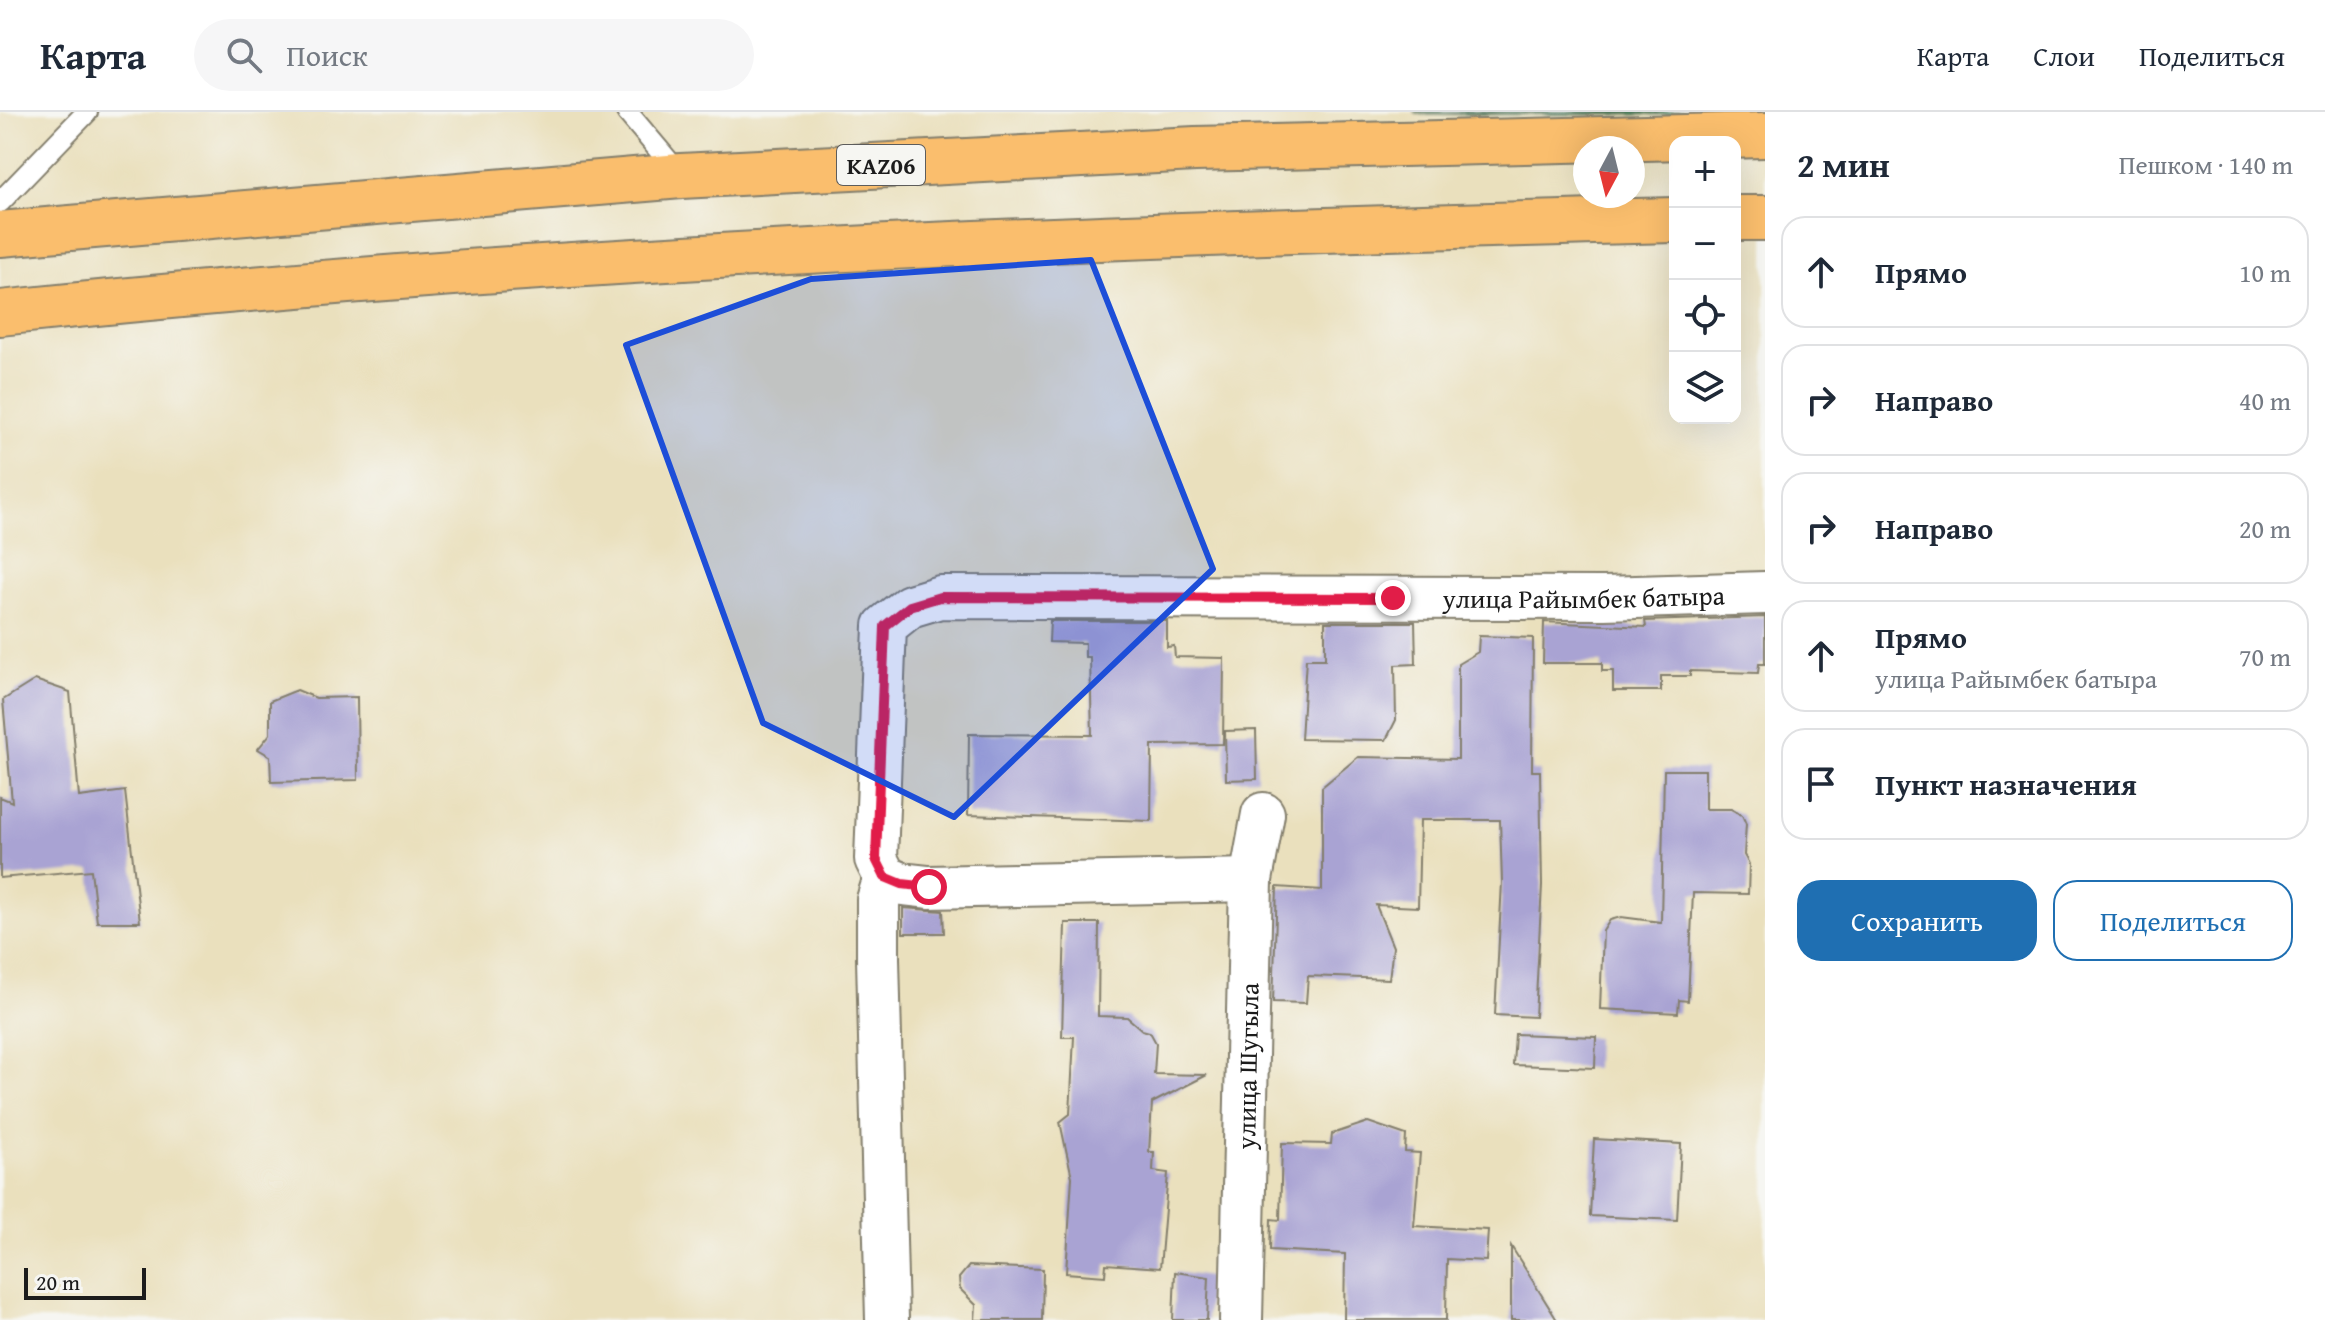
<!DOCTYPE html>
<html lang="ru">
<meta charset="utf-8">
<style>
body{margin:0;font-family:"Gentium Book Plus",serif;background:#f6f6f7;color:#1f2937}
.controls{position:absolute;right:24px;top:24px;display:grid;overflow:hidden;border-radius:16px;box-shadow:0 8px 32px #0002}
.controls button{width:72px;height:72px;display:grid;place-items:center;padding:0;border:0;border-bottom:2px solid #e0e1e3;background:#fff;color:#1f2937;font:40px sans-serif}
.compass{position:absolute;left:1573px;top:24px;width:72px;height:72px;border-radius:50%;background:#fff;box-shadow:0 8px 32px #0002;rotate:187deg}
.scale{position:absolute;left:24px;bottom:20px;width:122px;box-sizing:border-box;padding-left:8px;border:4px solid #1c1c1c;border-top:0;font-size:22px;line-height:28px;white-space:nowrap;color:#1c1c1c;-webkit-text-stroke:6px #f6f6f2;paint-order:stroke}
.stop{position:absolute;width:24px;height:24px;margin:-18px;border:6px solid #e11d48;border-radius:50%;background:#fff}
.stop.end{background:#e11d48;border-color:#fff;box-shadow:0 2px 8px #0008}
.list{margin:0;padding:0;list-style:none}
h2{display:flex;justify-content:space-between;align-items:center;height:104px;margin:0;padding:0 32px;font-size:34px}
h2 small{font-size:26px;font-weight:400;color:#747a83}
.list li{display:grid;grid-template-columns:52px 1fr auto;gap:24px;align-items:center;box-sizing:border-box;height:112px;margin:0 16px 16px;padding:0 16px;border:2px solid #e0e1e3;border-radius:24px}
.list b{display:block;font-size:30px;white-space:nowrap}
.list p{margin:0;font-size:26px;white-space:nowrap;color:#747a83}
.list em{font-size:26px;font-style:normal;color:#747a83}
.actions{display:flex;gap:16px;padding:24px 32px}
.actions a{flex:1;padding:18px 0;border:2px solid #1f6fb2;border-radius:24px;text-align:center;font-size:28px;color:#1f6fb2}
.actions .main{background:#1f6fb2;color:#fff}
.icon{flex:none;width:44px;height:44px;fill:none;stroke:currentColor;stroke-width:2;stroke-linecap:round;stroke-linejoin:round}
.map{position:relative;flex:none;width:1765px;height:1208px;overflow:hidden}
header{display:flex;align-items:center;gap:48px;box-sizing:border-box;height:112px;padding:0 40px;background:#fff;border-bottom:2px solid #e0e1e3}
header strong{font-size:38px}
nav{display:flex;gap:44px;margin-inline-start:auto;font-size:28px}
.search{width:560px;height:72px;background:#f6f6f7;display:flex;align-items:center;gap:20px;box-sizing:border-box;padding:0 28px;border-radius:44px;color:#747a83;font-size:30px}
main{display:flex}
aside{flex:1;background:#fff}
.map>svg:first-child{display:block}
.forest{fill:#5dae7a;stroke:#3c654b;stroke-width:2}
.building{fill:#a9a3d3}
.lines{fill:none;stroke-linecap:round;stroke-linejoin:round}
.lane-casing{stroke:#837e6c;stroke-width:24}
.street-casing{stroke:#837e6c;stroke-width:46}
.highway-casing{stroke:#837e6c;stroke-width:48}
.lane{stroke:#fff;stroke-width:20}
.street{stroke:#fff;stroke-width:42}
.highway{stroke:#fabe6d;stroke-width:44}
.route{stroke:#e11d48;stroke-width:10}
.marked{fill:#1d4ed8;fill-opacity:0.2;stroke:#1d4ed8;stroke-width:6;stroke-linejoin:round}
.labels{text-anchor:middle;dominant-baseline:central;stroke-width:6;stroke-linejoin:round;paint-order:stroke}
.shield{fill:#f6f6f2;stroke:#5d5d5c;stroke-width:2}
.shield-label{font-size:24px;font-weight:bold;fill:#1c1c1c}
.street-label{font-size:26px;fill:#1c1c1c;stroke:#f6f6f2}
</style>
<header>
<strong>Карта</strong>
<div class="search"><svg class="icon" aria-label="search" viewBox="0 0 24 24"><circle cx="10" cy="10" r="6"/><path d="M15 15l6 6"/></svg>Поиск</div>
<nav><a>Карта</a><a>Слои</a><a>Поделиться</a></nav>
</header>
<main>
<div class="map">
<svg width="1765" height="1208" viewBox="0 0 1765 1208">
<rect width="100%" height="100%" fill="#f6f6f2"/>
<filter id="ink" filterUnits="userSpaceOnUse"><feTurbulence type="fractalNoise" baseFrequency=".0125" numOctaves="2"/><feDisplacementMap in="SourceGraphic" scale="16" xChannelSelector="R" yChannelSelector="G"/><feConvolveMatrix kernelMatrix="1 2 1 2 8 2 1 2 1" color-interpolation-filters="sRGB"/></filter>
<filter id="wash" filterUnits="userSpaceOnUse"><feTurbulence type="fractalNoise" baseFrequency=".006" numOctaves="4" result="noise"/><feDisplacementMap in="SourceGraphic" scale="32" xChannelSelector="R" yChannelSelector="G"/><feGaussianBlur stdDeviation="1.8" result="paint"/><feColorMatrix in="noise" values="0 0 0 0 0 0 0 0 0 0 0 0 0 0 0 0 0 1.4 0 .05"/><feComposite in="paint" operator="in"/></filter>
<g filter="url(#wash)">
<rect width="100%" height="100%" fill="#eae0bd"/>
<!-- forest -->
<path class="forest" d="M 1415,0 L 1765,0 L 1765,3 L 1417,2 Z"/>
<g id="blocks">
<!-- building -->
<path class="building" d="M 1765,505 L 1765,552 L 1759,552 L 1758,561 L 1690,559 L 1690,564 L 1661,564 L 1661,579 L 1613,579 L 1613,559 L 1602,559 L 1602,551 L 1543,551 L 1544,510 L 1646,515 L 1645,509 Z
M 1050,509 L 1167,509 L 1167,535 L 1174,534 L 1175,545 L 1224,546 L 1223,632 L 1152,633 L 1151,709 L 968,703 L 969,622 L 1092,623 L 1090,545 L 1085,545 L 1085,531 L 1049,530 Z
M 1325,510 L 1415,510 L 1416,552 L 1395,553 L 1396,608 L 1386,628 L 1301,627 L 1306,547 L 1325,547 Z
M 1479,524 L 1533,526 L 1532,659 L 1540,659 L 1542,773 L 1535,905 L 1495,903 L 1502,770 L 1500,708 L 1420,708 L 1418,795 L 1376,793 L 1393,835 L 1389,867 L 1308,864 L 1306,891 L 1273,890 L 1277,775 L 1322,778 L 1322,675 L 1358,645 L 1458,647 L 1458,552 L 1478,540 Z
M 35,568 L 70,580 L 79,685 L 125,679 L 140,810 L 97,810 L 91,758 L 0,766 L 0,685 L 12,690 L 3,588 Z
M 297,578 L 316,586 L 357,585 L 358,668 L 271,670 L 270,644 L 258,637 L 270,622 L 270,589 Z
M 1256,618 L 1257,667 L 1226,668 L 1225,619 Z
M 1664,658 L 1705,658 L 1705,697 L 1731,697 L 1742,703 L 1746,712 L 1744,743 L 1749,752 L 1748,782 L 1693,781 L 1688,889 L 1679,888 L 1678,901 L 1600,897 L 1603,819 L 1610,808 L 1621,805 L 1661,810 Z
M 903,796 L 943,799 L 944,821 L 903,821 Z
M 1065,811 L 1099,811 L 1098,904 L 1127,905 L 1142,918 L 1150,920 L 1156,931 L 1154,962 L 1207,963 L 1152,991 L 1149,1040 L 1154,1040 L 1153,1059 L 1168,1061 L 1160,1156 L 1106,1152 L 1105,1164 L 1066,1161 L 1072,1065 L 1060,1010 L 1070,1002 L 1074,925 L 1062,925 Z
M 1515,922 L 1596,925 L 1595,956 L 1513,953 Z
M 1368,1010 L 1406,1023 L 1405,1040 L 1420,1041 L 1414,1114 L 1488,1118 L 1486,1149 L 1447,1147 L 1446,1208 L 1344,1208 L 1345,1142 L 1270,1138 L 1271,1107 L 1280,1108 L 1282,1031 L 1331,1032 L 1332,1022 Z
M 1594,1027 L 1681,1032 L 1677,1108 L 1590,1104 Z
M 1511,1134 L 1557,1208 L 1511,1208 Z
M 969,1154 L 1043,1157 L 1042,1208 L 975,1208 L 976,1193 L 960,1177 L 959,1166 Z
M 1175,1160 L 1209,1165 L 1207,1208 L 1173,1208 Z"/>
</g>
</g>
<g filter="url(#ink)">
<use href="#blocks" fill-opacity="0" stroke="#837e6c" stroke-width="2"/>
<g class="lines">
<!-- lane casing -->
<g class="lane-casing">
<path id="lane" d="M 627,0 L 681,64
M 0,90 L 87,0"/>
</g>
<!-- street casing -->
<g class="street-casing">
<g id="street">
<path d="M 885,765 L 878,788 L 878,846 L 887,1208"/>
<path id="s1" d="M 1251,768 L 929,775 L 902,772 L 885,765 L 876,747 L 885,514 L 910,494 L 940,485 L 1604,486 L 1765,481"/>
<path id="s2" d="M 1241,1208 L 1251,768 L 1263,702"/>
</g>
</g>
<!-- highway casing -->
<g class="highway-casing">
<path id="highway" d="M 1735,106 L 1765,106
M 0,122 L 681,64 L 1195,37 L 1765,23
M 0,201 C 556,142 1116,122 1675,108"/>
</g>
<!-- lane -->
<use href="#lane" class="lane"/>
<!-- street -->
<use href="#street" class="street"/>
<!-- highway -->
<use href="#highway" class="highway"/>
</g>
</g>
<g class="lines" filter="url(#ink)">
<!-- route -->
<path class="route" d="M 929,775 L 902,772 L 885,765 L 876,747 L 885,514 L 910,494 L 940,485 L 1393,486"/>
</g>
<!-- marked area -->
<path class="marked" d="M 1091,148 L 1213,457 L 954,705 L 763,611 L 626,233 L 811,167 Z"/>
<g class="labels">
<!-- shield labels -->
<rect class="shield" x="837" y="33" width="88" height="40" rx="6"/>
<g class="shield-label">
<text x="881" y="53">KАZ06</text>
</g>
<!-- street labels -->
<g class="street-label">
<text stroke="none"><textPath href="#s1" startOffset="1328">улица Райымбек батыра</textPath></text>
<text stroke="none"><textPath href="#s2" startOffset="254">улица Шугыла</textPath></text>
</g>
</g>
</svg>
<div class="controls">
<button>+</button>
<button>−</button>
<button><svg class="icon" aria-label="locate" viewBox="0 0 24 24"><circle cx="12" cy="12" r="6"/><path d="M12 2v4M12 18v4M2 12h4M18 12h4"/></svg></button>
<button><svg class="icon" aria-label="layers" viewBox="0 0 24 24"><path d="M12 4l9 5-9 5-9-5zM3 14l9 5 9-5"/></svg></button>
</div>
<svg class="compass" viewBox="-18 -18 36 36"><path d="M0-13l5 13h-10z" fill="#e53935"/><path d="M0 13l5-13h-10z" fill="#747a83"/></svg>
<div class="scale">20 m</div>
<div class="stop" style="left:929px;top:775px"></div>
<div class="stop end" style="left:1393px;top:486px"></div>
</div>
<aside>
<h2>2 мин<small>Пешком · 140 m</small></h2>
<ul class="list">
<li><svg class="icon" aria-label="ahead" viewBox="0 0 24 24"><path d="M12 20V5M6 11l6-6 6 6"/></svg><div><b>Прямо</b></div><em>10 m</em></li>
<li><svg class="icon" aria-label="right" viewBox="0 0 24 24"><path d="M7 20v-9h11M14 6l5 5-5 5"/></svg><div><b>Направо</b></div><em>40 m</em></li>
<li><svg class="icon" aria-label="right" viewBox="0 0 24 24"><path d="M7 20v-9h11M14 6l5 5-5 5"/></svg><div><b>Направо</b></div><em>20 m</em></li>
<li><svg class="icon" aria-label="ahead" viewBox="0 0 24 24"><path d="M12 20V5M6 11l6-6 6 6"/></svg><div><b>Прямо</b><p>улица Райымбек батыра</p></div><em>70 m</em></li>
<li><svg class="icon" aria-label="arrive" viewBox="0 0 24 24"><path d="M6 21V4h12l-3 4 3 4H6"/></svg><div><b>Пункт назначения</b></div></li>
</ul>
<div class="actions"><a class="main">Сохранить</a><a>Поделиться</a></div>
</aside>
</main>
